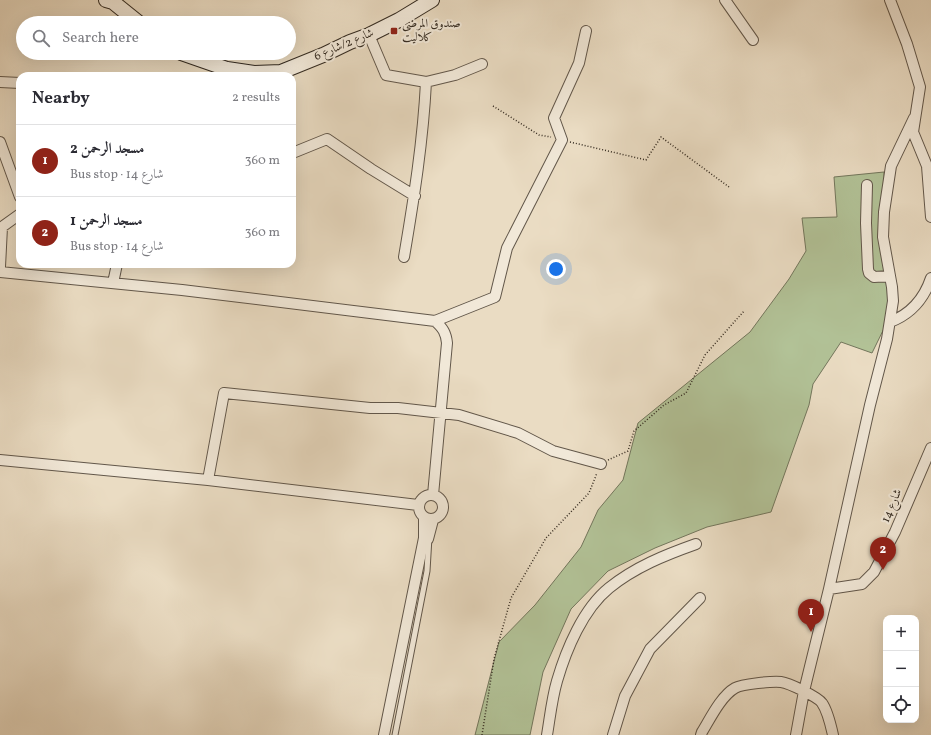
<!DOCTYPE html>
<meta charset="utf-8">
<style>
body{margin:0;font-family:Vollkorn,Amiri,serif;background:#f2f2f3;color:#2b2b33}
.controls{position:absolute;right:12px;bottom:12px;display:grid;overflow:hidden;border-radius:8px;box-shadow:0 4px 16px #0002}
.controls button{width:36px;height:36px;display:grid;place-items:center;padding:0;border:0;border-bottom:1px solid #e1e1e2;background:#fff;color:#2b2b33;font:20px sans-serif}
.you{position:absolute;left:556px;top:269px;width:14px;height:14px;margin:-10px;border:3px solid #fff;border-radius:50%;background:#1a73e8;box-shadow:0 0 0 6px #1a73e833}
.badge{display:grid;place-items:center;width:26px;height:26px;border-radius:50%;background:#8f2418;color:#fff;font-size:13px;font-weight:700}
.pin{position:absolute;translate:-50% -33px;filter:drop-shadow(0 1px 2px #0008)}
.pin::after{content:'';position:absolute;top:21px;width:14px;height:12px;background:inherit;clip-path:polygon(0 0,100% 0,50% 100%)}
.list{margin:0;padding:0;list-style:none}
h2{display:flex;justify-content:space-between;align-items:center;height:52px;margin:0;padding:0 16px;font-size:17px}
h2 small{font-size:13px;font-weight:400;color:#7c7c81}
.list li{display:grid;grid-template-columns:26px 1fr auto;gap:12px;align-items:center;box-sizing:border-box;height:72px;padding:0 16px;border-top:1px solid #e1e1e2}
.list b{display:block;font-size:15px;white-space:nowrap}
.list p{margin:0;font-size:13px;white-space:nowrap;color:#7c7c81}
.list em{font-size:13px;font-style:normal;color:#7c7c81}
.icon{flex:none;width:22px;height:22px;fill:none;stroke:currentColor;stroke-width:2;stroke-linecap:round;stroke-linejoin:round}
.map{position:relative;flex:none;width:931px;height:735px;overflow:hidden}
.search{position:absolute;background:#fff;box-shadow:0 4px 16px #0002;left:16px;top:16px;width:280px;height:44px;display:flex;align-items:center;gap:10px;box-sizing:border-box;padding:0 14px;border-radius:22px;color:#7c7c81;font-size:15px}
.panel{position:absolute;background:#fff;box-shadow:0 4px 16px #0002;left:16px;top:72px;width:280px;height:196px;border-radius:12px}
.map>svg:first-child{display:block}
.green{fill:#b2c297;stroke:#73765c}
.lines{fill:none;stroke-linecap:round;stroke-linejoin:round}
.lane-casing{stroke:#62574a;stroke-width:7}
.street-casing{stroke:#62574a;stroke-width:12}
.secondary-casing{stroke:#342b21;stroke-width:16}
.path{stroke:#342b21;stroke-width:1.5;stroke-dasharray:1 2;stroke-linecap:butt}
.lane{stroke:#f1e8d8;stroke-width:5}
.street{stroke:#f1e8d8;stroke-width:10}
.secondary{stroke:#f1e8d8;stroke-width:14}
.poi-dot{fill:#8f2418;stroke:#f1e8d8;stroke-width:1.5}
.labels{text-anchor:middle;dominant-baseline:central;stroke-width:4;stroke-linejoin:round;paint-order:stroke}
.poi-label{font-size:12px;fill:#342b21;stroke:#f1e8d8;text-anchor:start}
.street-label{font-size:12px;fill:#342b21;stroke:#f1e8d8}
</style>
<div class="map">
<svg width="931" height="735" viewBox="0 0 931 735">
<rect width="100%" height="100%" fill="#eadcc3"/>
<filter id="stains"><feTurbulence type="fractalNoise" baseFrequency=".005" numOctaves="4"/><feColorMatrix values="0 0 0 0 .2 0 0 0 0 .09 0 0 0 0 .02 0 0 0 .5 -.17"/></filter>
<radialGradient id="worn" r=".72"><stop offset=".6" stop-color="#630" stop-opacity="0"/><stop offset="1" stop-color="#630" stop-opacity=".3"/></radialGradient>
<!-- green -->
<path class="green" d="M 884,172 L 887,237 L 896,304 L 872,353 L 841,342 L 813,384 L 809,405 L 771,512 L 707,527 L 655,548 L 608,571 L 571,609 L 543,672 L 530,735 L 475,735 L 499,642 L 535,605 L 581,547 L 598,510 L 623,480 L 638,423 L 750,332 L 789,279 L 806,251 L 802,218 L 837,217 L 834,177 Z"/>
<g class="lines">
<!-- lane casing -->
<g class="lane-casing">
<path id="lane" d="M 395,735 L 427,571 L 429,537"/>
</g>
<!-- street casing -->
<g class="street-casing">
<path id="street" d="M 725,0 L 753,40
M 890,0 L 907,44 L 920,87 L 913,132 L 927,166 L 931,217
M 369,35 L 386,75 L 426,82 L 455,75 L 482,64
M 0,82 L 20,83
M 0,142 L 20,197
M 292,152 L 295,152 L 327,139 L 371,169 L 415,196
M 867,185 L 866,223 L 868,269 L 869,273 L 874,277 L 890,276
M 404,257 C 414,198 423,141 426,82
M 0,267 L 2,227 L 20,214
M 0,272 L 182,290 L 435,321 C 443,328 446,333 447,343 L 433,495
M 113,283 L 117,264
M 435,321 L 495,297 L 507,248 L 562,140 L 554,118 L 579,63 L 586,31
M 890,322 C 911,314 924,299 931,278
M 0,460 L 208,480 L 418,505
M 208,480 L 224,393 L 370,408 L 398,408 L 459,415 L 518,433 L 553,451 L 601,464
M419 507a12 12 0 1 1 24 0a12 12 0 1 1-24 0Z
M 428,539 L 433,520
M 829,589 L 862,584 L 874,572 L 895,532 L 931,448
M 384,735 L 424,538 L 424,518
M 547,735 C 550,717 552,698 557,681 C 566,650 583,609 609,588 C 635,567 665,555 696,544
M 613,735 L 625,696 L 650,649 L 700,598
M 701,735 L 702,732 C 710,719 721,696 735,688 C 742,684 773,681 781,682 C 789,683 818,697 822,703 C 827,710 831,726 833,735
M 796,735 L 804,691 L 829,589 L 870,405 L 887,339 L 893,301 L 892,287 L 883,237 L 884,212 L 891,166 L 914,118"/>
</g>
<!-- secondary casing -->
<g class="secondary-casing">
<path id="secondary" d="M 106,0 L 113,2 L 139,23
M 181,53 L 227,69 L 254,73 L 281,72 L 323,55 L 350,42 L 369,35 L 399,20 L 432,0"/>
</g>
<!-- path -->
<path class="path" d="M 493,106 L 539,135 L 551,137
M 570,142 L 646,160 L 661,137 L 729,187
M 608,460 L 628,451 L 634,431 L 664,405 L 686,393 L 705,355 L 744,311
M 482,735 L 494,659 L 511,598 L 546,538 L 589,493 L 597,473"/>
<!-- lane -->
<use href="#lane" class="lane"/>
<!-- street -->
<use href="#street" class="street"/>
<!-- secondary -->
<use href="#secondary" class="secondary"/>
</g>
<!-- markers -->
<rect class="poi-dot" x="390" y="27" width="8" height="8" rx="2"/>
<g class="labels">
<!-- poi labels -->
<g class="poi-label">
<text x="402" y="24">صندوق المرضى<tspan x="402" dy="14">كلاليت</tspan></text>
</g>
<!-- street labels -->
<g class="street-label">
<text transform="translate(344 45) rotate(-23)">شارع 2/شارع 6</text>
<text transform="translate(892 506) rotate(-67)">شارع 14</text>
</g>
</g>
<rect width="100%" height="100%" filter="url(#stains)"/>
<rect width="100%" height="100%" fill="url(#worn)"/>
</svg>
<div class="controls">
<button>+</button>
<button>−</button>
<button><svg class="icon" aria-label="locate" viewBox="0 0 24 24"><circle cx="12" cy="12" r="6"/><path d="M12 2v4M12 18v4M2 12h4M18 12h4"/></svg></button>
</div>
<div class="you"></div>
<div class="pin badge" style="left:811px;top:632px">1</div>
<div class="pin badge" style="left:883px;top:570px">2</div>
<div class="search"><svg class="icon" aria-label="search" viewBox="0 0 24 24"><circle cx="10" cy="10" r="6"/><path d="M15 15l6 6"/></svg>Search here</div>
<section class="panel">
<h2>Nearby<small>2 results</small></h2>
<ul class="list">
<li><span class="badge">1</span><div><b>مسجد الرحمن 2</b><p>Bus stop · شارع 14</p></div><em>360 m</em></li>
<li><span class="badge">2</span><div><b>مسجد الرحمن 1</b><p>Bus stop · شارع 14</p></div><em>360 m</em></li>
</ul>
</section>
</div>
